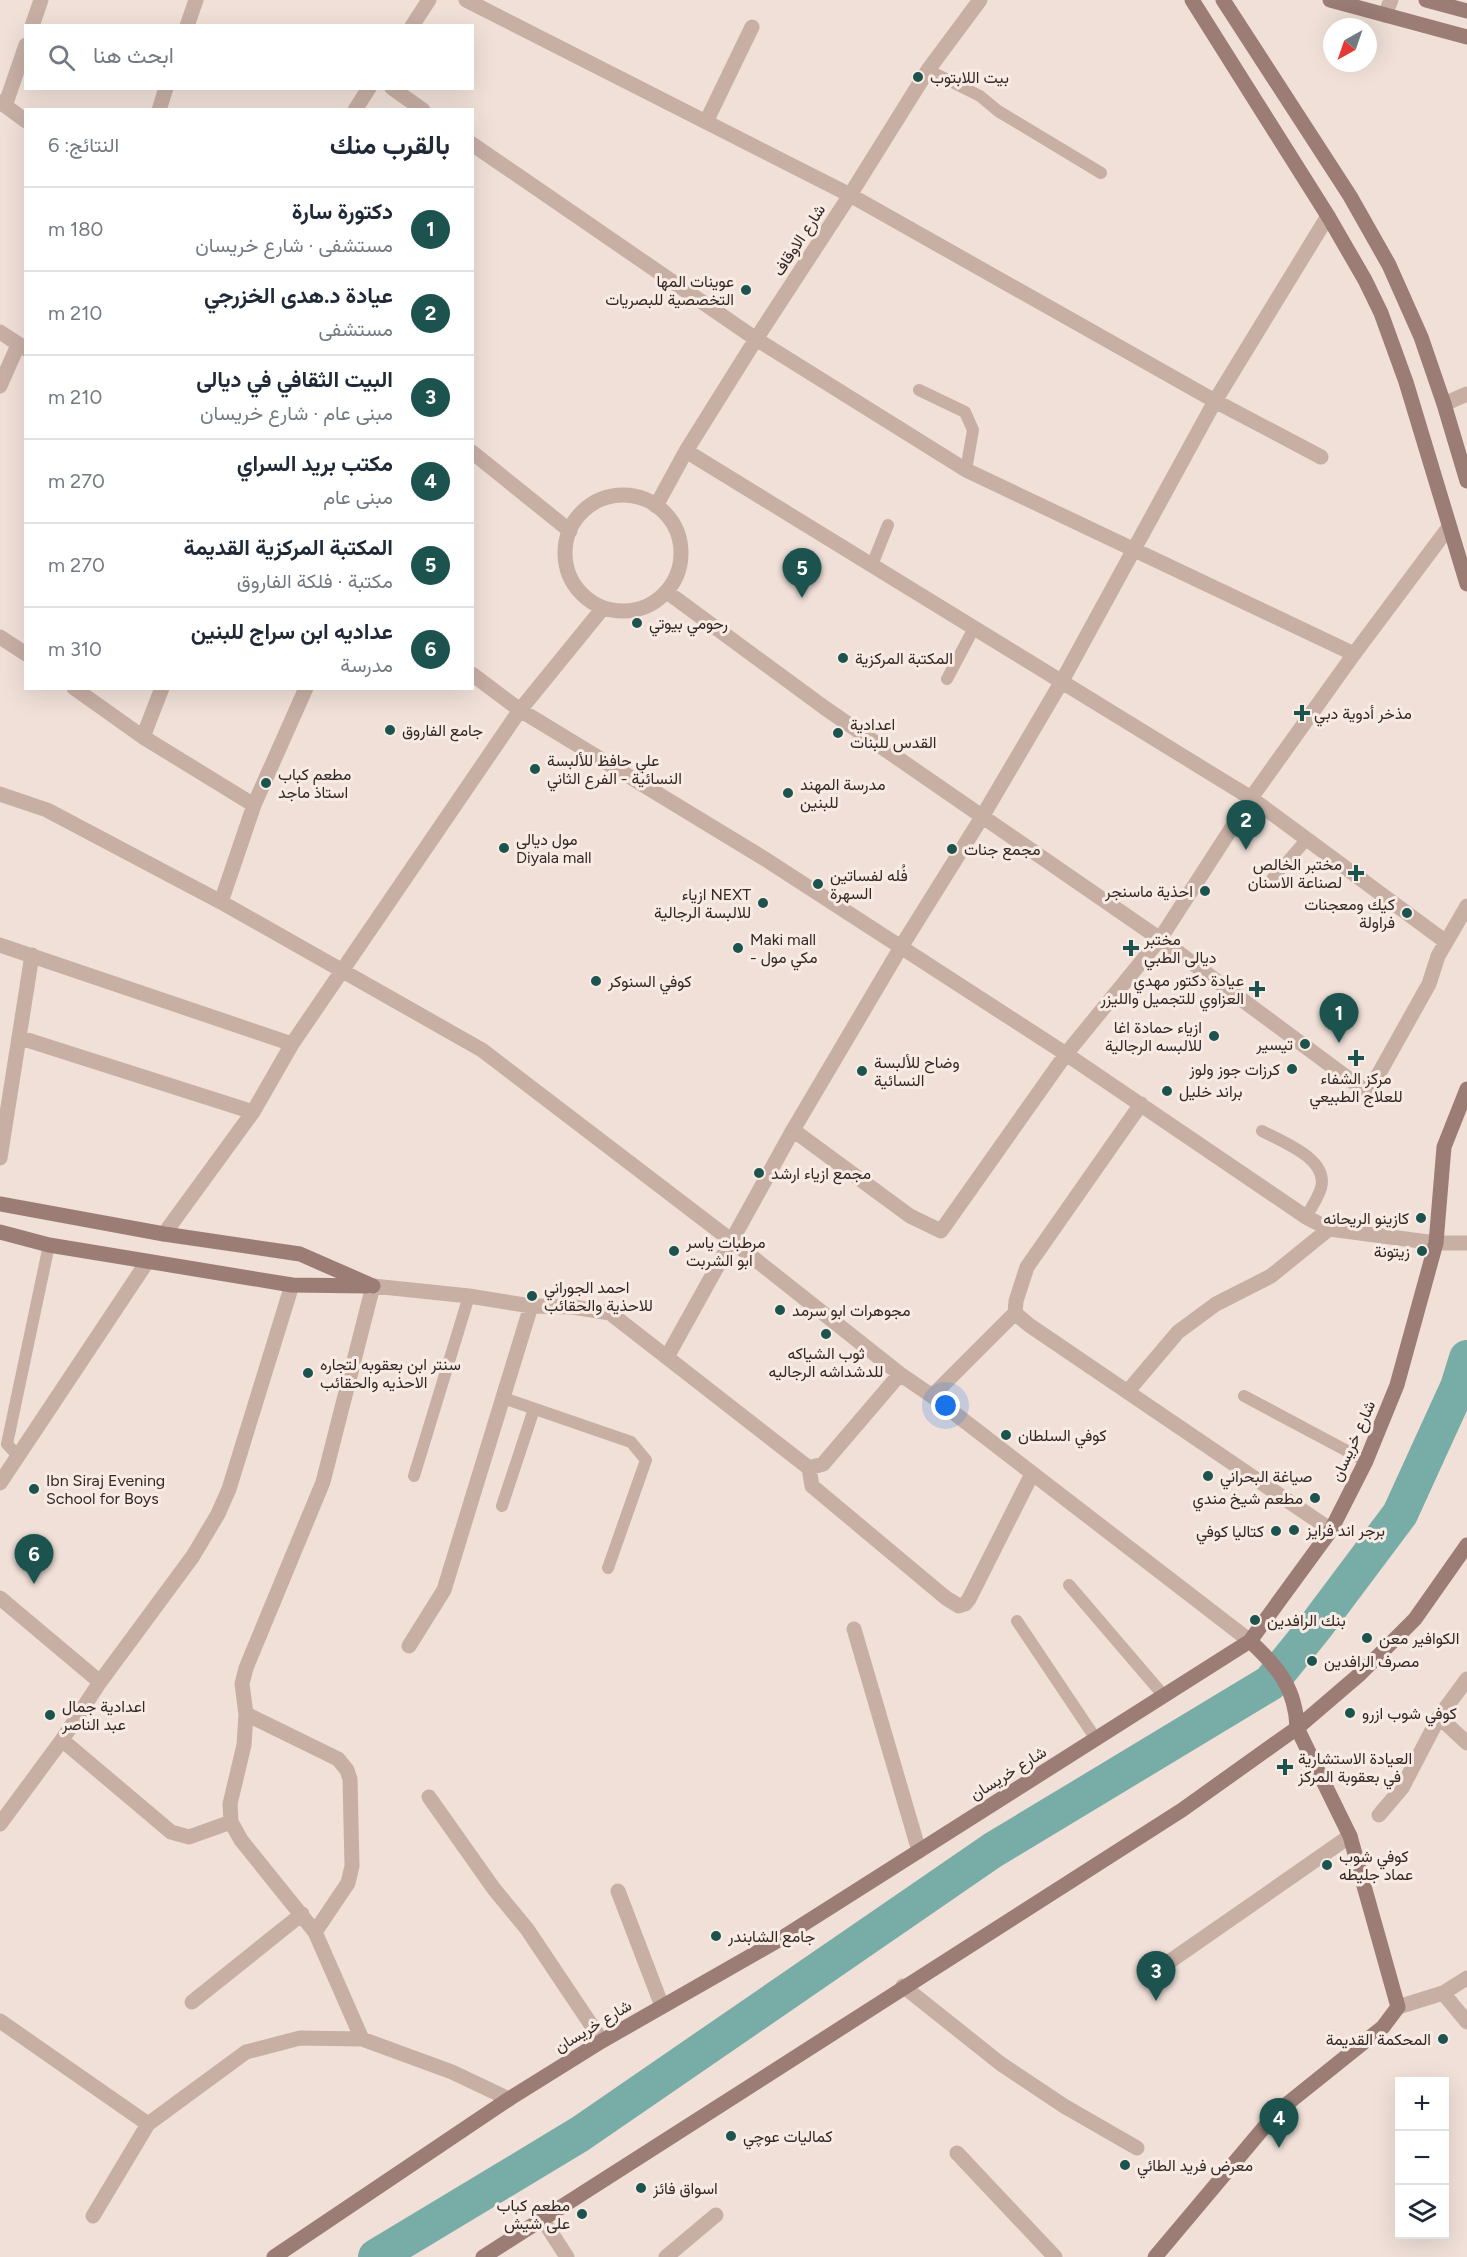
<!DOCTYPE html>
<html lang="ar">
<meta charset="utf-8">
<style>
body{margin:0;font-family:Figtree,Vazirmatn,sans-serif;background:#f2f2f3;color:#1f2937;direction:rtl}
.controls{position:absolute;right:18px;bottom:18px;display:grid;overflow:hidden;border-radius:0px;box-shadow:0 6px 24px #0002}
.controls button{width:54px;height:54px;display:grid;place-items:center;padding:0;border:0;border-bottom:2px solid #e0e1e3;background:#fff;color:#1f2937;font:30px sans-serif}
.compass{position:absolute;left:1323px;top:18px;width:54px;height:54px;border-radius:50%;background:#fff;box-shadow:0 6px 24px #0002;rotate:220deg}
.you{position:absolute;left:946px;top:1406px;width:21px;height:21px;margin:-15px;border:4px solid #fff;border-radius:50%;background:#1a73e8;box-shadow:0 0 0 9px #1a73e833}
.badge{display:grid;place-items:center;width:39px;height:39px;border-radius:50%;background:#1d534e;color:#fff;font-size:20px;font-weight:700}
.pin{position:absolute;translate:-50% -50px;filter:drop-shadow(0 2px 3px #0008)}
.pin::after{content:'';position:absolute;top:32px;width:21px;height:18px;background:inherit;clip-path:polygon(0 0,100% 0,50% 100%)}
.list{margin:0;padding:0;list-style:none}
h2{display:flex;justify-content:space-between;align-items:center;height:78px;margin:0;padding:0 24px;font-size:26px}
h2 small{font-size:20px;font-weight:400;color:#747a83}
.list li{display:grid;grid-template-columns:39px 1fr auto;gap:18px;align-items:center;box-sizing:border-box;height:84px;padding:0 24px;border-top:2px solid #e0e1e3}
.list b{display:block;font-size:22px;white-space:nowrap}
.list p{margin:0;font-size:20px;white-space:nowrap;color:#747a83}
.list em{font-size:20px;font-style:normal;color:#747a83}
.icon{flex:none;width:33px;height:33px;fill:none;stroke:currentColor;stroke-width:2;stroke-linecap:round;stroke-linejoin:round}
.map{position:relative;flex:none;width:1467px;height:2257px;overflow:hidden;direction:ltr}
.search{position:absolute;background:#fff;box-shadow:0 6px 24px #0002;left:24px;top:24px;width:450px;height:66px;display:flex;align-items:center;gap:15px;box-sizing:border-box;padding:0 21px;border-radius:0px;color:#747a83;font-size:22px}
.panel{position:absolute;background:#fff;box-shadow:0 6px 24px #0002;left:24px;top:108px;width:450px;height:582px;border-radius:0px;direction:rtl}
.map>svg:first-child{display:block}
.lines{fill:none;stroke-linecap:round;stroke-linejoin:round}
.river{stroke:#78aca6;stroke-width:36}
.lane{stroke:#c7afa4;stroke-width:12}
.street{stroke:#c7afa4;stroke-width:15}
.secondary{stroke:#9b7d76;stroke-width:15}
.poi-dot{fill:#1d534e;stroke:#f8ebe3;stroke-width:2}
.labels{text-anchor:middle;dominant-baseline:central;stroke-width:6;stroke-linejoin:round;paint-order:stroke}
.poi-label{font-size:16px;fill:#332826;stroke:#f8ebe3;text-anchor:start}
.street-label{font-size:16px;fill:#332826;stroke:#f8ebe3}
</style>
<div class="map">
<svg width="1467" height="2257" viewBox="0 0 1467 2257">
<rect width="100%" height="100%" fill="#f0e0d8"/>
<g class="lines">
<!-- river -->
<path class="river" d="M 376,2257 L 580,2134 L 993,1850 L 1270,1683 L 1316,1626 L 1400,1514 L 1458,1387 L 1467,1358"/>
<!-- lane -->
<path class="lane" d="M 928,70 L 980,96 L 998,111 L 1101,173
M 919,390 L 965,412 L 973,430 L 966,470
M 872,565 L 888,525
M 947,679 L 974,628
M 1272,879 L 1307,839
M 1262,1131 C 1283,1142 1329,1159 1321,1188 C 1318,1198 1311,1208 1306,1217
M 1244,1396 L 1366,1461
M 503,1398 L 631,1442 L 646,1460 L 608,1568
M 18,1456 L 7,1444 L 49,1245
M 414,1476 L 469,1296
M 502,1506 L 534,1409
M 1069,1585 L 1164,1696
M 1017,1621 L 1096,1739"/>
<!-- street -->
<path class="street" d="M 466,0 L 850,195 L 1215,401 L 1321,457
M 1385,15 L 1391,0
M 32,26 L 41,0
M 187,26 L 196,0
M 412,26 L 429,0
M 392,88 L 423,110
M 0,102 L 26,121
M 5,106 L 26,45
M 159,110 L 166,88
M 355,110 L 369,88
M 706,122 L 752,27
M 472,144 L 756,339 L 966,470 L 1354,654
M 0,332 L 26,349
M 0,386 L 18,345
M 1444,404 L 1467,394
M 686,451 L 1251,798 L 1446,942
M 472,452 L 570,531
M565 553a58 58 0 1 1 116 0a58 58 0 1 1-116 0Z
M 656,506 L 686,451 L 756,339 L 850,195 L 928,70 L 980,0
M 667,592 L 825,708 L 1160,939 L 1368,1093 L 1429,984 L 1438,956 L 1467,906
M 0,637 L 26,654
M 472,674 L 520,710 L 765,859 L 1066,1054 L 1306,1217 L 1329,1229 L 1436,1243 L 1467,1243
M 74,688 L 143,737 L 254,805
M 143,737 L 162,688
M 0,794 L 47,810 L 221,902 L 482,1050 L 732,1241 L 900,1374 L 932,1396 L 1250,1641
M 221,902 L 254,805 L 306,688
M 0,945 L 292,1044
M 21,1038 L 253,1112
M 793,1130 L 910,1216 L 941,1231 L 1066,1054 L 1160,939 L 1251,798 L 1354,654 L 1449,527
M 0,1158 L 32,955
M 164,1234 L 253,1112 L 292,1044 L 520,710 L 603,608
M 1015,1313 L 1029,1325 L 1331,1530
M 667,1357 L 793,1130 L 901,947 L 982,817 L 1062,681 L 1215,401 L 1328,216
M 1128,1391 L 1178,1332 L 1216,1304 L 1271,1276 L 1329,1229
M 932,1396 L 1015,1313 L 1016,1301 L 1027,1267 L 1141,1104
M 809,1468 L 823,1464 L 900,1374
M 0,1483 L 147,1262
M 0,1598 L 100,1682
M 854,1629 L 919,1851
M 409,1646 L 444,1590 L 531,1306
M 246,1714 L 338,1759 L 347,1770 L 350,1779 L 352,1866 L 348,1883 L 315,1932
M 1439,1717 L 1467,1743
M 62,1740 L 171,1832 L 189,1837 L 231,1822
M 429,1797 L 494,1889 L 527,1929 L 602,2041
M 1379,1815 L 1402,1788 L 1439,1717 L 1467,1679
M 0,1824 L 62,1740 L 100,1682 L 193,1556 L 218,1514 L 229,1489 L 292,1285
M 618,1891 L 662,2006
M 1156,1971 L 1350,1836
M 903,1986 L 1001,2064 L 1064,2106 L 1137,2148
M 1443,1993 L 1467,2022
M 192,2002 L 302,1914
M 1398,2007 L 1443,1993 L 1467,1978
M 0,2021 L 148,2124
M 362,2039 L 315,1932 L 241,1840 L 231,1822 L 230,1804 L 244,1745 L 246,1714 L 242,1684 L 246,1668 L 323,1482 L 373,1286 L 469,1296 L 531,1306 L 573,1307 L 610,1313 L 809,1468 L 812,1486 L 946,1598 L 959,1606 L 965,1604 L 969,1599 L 1032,1474
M 957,2153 L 1055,2257
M 93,2216 L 148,2124 L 246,2052 L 300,2038 L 362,2039 L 452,2072 L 509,2099
M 543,2220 L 567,2257
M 666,2257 L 716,2215"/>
<!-- secondary -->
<path class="secondary" d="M 1192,0 L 1328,216 L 1365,280 L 1381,313 L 1406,382 L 1467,584
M 1223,0 L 1350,196 L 1389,265 L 1421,337 L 1444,404 L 1467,481
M 1330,0 L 1467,37
M 1426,0 L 1467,11
M 0,1204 L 164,1234 L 300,1254 L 373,1286
M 0,1232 L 49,1245 L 292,1285 L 367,1286
M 274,2257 L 509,2099 L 602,2041 L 777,1941 L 1250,1641 L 1331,1530 L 1366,1461 L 1397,1385 L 1436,1243 L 1444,1147 L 1467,1089
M 483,2257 L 1182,1810 L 1297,1728 L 1360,1674 L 1415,1619 L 1467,1545
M 1155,2257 L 1277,2112 L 1383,2027 L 1398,2007 L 1350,1836 L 1297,1728 C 1296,1689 1278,1667 1250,1641"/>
</g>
<!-- markers -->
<g class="poi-dot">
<circle cx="918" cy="77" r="6"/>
<circle cx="746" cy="290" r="6"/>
<circle cx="637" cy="623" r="6"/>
<circle cx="843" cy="658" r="6"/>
<path d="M1299 704h6v6h6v6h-6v6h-6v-6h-6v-6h6z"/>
<circle cx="390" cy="730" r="6"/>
<circle cx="838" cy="733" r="6"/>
<circle cx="535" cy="769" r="6"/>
<circle cx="266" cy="783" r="6"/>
<circle cx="788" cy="793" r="6"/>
<circle cx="504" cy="848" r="6"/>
<circle cx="952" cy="849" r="6"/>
<path d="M1353 864h6v6h6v6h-6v6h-6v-6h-6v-6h6z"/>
<circle cx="818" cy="884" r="6"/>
<circle cx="1205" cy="891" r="6"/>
<circle cx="763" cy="903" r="6"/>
<circle cx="1407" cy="913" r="6"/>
<circle cx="738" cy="948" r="6"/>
<path d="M1128 939h6v6h6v6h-6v6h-6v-6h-6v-6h6z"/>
<circle cx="596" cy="981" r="6"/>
<path d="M1254 980h6v6h6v6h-6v6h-6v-6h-6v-6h6z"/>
<circle cx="1214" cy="1036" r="6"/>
<circle cx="1305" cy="1044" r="6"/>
<path d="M1353 1049h6v6h6v6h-6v6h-6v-6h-6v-6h6z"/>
<circle cx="1292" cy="1069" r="6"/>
<circle cx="862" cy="1071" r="6"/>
<circle cx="1167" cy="1091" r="6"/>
<circle cx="759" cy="1173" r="6"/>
<circle cx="1421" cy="1218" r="6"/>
<circle cx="674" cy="1251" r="6"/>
<circle cx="1422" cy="1251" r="6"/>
<circle cx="532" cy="1296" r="6"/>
<circle cx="780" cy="1310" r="6"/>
<circle cx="826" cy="1334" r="6"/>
<circle cx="308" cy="1373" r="6"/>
<circle cx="1006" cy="1435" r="6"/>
<circle cx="1208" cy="1476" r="6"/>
<circle cx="34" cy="1489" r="6"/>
<circle cx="1315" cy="1498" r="6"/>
<circle cx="1294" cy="1530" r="6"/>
<circle cx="1276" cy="1531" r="6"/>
<circle cx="1255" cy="1620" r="6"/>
<circle cx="1367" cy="1638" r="6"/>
<circle cx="1312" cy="1661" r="6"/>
<circle cx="1350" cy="1713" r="6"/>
<circle cx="50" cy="1715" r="6"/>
<path d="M1282 1758h6v6h6v6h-6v6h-6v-6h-6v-6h6z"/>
<circle cx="1327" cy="1865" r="6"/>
<circle cx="716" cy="1936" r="6"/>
<circle cx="1443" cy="2039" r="6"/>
<circle cx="731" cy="2136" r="6"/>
<circle cx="1125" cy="2165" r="6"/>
<circle cx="641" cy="2188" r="6"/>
<circle cx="582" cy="2214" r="6"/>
</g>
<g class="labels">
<!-- poi labels -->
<g class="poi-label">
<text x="930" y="77">بيت اللابتوب</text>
<text x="734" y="281" text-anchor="end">عوينات المها<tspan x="734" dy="18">التخصصية للبصريات</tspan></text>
<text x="649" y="623">رحومي بيوتي</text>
<text x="855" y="658">المكتبة المركزية</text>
<text x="1314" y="713">مذخر أدوية دبي</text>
<text x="850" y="724">اعدادية<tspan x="850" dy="18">القدس للبنات</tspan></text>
<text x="402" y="730">جامع الفاروق</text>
<text x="547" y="760">علي حافظ للألبسة<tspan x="547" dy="18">النسائية - الفرع الثاني</tspan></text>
<text x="278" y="774">مطعم كباب<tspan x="278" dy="18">استاذ ماجد</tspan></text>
<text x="800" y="784">مدرسة المهند<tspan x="800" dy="18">للبنين</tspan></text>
<text x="516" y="839">مول ديالى<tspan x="516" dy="18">Diyala mall</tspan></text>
<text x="964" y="849">مجمع جنات</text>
<text x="1342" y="864" text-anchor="end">مختبر الخالص<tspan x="1342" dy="18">لصناعة الاسنان</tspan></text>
<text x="830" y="875">فُله لفساتين<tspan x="830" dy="18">السهرة</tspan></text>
<text x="1193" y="891" text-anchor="end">احذية ماسنجر</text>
<text x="751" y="894" text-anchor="end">ازياء NEXT<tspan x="751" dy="18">للالبسة الرجالية</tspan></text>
<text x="1395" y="904" text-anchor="end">كيك ومعجنات<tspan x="1395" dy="18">فراولة</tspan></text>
<text x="750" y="939">Maki mall<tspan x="750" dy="18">- مكي مول</tspan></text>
<text x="1144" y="939">مختبر<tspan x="1144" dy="18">ديالى الطبي</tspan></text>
<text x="1244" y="980" text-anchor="end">عيادة دكتور مهدي<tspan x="1244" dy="18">العزاوي للتجميل والليزر</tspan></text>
<text x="608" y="981">كوفي السنوكر</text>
<text x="1202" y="1027" text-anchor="end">ازياء حمادة اغا<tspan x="1202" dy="18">للالبسه الرجالية</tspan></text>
<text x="1293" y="1044" text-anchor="end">تيسير</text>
<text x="874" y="1062">وضاح للألبسة<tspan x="874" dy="18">النسائية</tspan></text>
<text x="1280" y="1069" text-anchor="end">كرزات جوز ولوز</text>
<text x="1356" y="1078" text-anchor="middle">مركز الشفاء<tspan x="1356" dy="18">للعلاج الطبيعي</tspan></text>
<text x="1179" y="1091">براند خليل</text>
<text x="771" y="1173">مجمع ازياء ارشد</text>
<text x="1409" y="1218" text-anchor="end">كازينو الريحانه</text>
<text x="686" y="1242">مرطبات ياسر<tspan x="686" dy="18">ابو الشربت</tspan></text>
<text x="1410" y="1251" text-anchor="end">زيتونة</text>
<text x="544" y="1287">احمد الجوراني<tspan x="544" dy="18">للاحذية والحقائب</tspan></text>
<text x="792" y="1310">مجوهرات ابو سرمد</text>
<text x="826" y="1353" text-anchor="middle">ثوب الشياكه<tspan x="826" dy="18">للدشداشه الرجاليه</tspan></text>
<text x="320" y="1364">سنتر ابن بعقوبه لتجاره<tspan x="320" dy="18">الاحذيه والحقائب</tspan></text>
<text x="1018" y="1435">كوفي السلطان</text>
<text x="1220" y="1476">صياغة البحراني</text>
<text x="46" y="1480">Ibn Siraj Evening<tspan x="46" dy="18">School for Boys</tspan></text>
<text x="1303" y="1498" text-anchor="end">مطعم شيخ مندي</text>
<text x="1306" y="1530">برجر اند فرايز</text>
<text x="1264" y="1531" text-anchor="end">كتاليا كوفي</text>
<text x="1267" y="1620">بنك الرافدين</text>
<text x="1379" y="1638">الكوافير معن</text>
<text x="1324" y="1661">مصرف الرافدين</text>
<text x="62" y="1706">اعدادية جمال<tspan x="62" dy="18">عبد الناصر</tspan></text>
<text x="1362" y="1713">كوفي شوب ازرو</text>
<text x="1298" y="1758">العيادة الاستشارية<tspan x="1298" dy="18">في بعقوبة المركز</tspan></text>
<text x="1339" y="1856">كوفي شوب<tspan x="1339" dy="18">عماد جليطه</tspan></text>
<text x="728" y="1936">جامع الشابندر</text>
<text x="1431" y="2039" text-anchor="end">المحكمة القديمة</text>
<text x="743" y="2136">كماليات عوچي</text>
<text x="1137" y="2165">معرض فريد الطائي</text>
<text x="653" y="2188">اسواق فائز</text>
<text x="570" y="2205" text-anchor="end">مطعم كباب<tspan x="570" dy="18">على شيش</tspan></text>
</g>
<!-- street labels -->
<g class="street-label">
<text transform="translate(799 240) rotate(-57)">شارع الاوقاف</text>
<text transform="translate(1353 1441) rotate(-66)">شارع خريسان</text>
<text transform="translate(1008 1773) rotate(-32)">شارع خريسان</text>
<text transform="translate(593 2026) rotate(-31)">شارع خريسان</text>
</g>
</g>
</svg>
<div class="controls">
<button>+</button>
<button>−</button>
<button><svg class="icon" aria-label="layers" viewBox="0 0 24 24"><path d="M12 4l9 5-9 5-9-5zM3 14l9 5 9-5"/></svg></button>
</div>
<svg class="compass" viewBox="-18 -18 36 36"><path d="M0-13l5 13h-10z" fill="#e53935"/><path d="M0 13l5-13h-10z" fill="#747a83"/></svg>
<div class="you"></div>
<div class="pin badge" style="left:1339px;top:1043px">1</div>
<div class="pin badge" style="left:1246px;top:850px">2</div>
<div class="pin badge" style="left:1156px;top:2001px">3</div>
<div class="pin badge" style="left:1279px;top:2148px">4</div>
<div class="pin badge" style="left:802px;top:598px">5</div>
<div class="pin badge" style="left:34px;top:1584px">6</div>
<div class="search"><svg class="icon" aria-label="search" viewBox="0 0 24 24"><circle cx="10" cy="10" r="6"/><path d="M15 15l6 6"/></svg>ابحث هنا</div>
<section class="panel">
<h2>بالقرب منك<small>النتائج: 6</small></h2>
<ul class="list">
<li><span class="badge">1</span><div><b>دكتورة سارة</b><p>مستشفى · شارع خريسان</p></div><em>180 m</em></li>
<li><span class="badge">2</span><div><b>عيادة د.هدى الخزرجي</b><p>مستشفى</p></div><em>210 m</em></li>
<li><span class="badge">3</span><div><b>البيت الثقافي في ديالى</b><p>مبنى عام · شارع خريسان</p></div><em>210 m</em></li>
<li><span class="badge">4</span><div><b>مكتب بريد السراي</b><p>مبنى عام</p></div><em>270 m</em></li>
<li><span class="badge">5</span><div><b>المكتبة المركزية القديمة</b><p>مكتبة · فلكة الفاروق</p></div><em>270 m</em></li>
<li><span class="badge">6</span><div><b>عداديه ابن سراج للبنين</b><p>مدرسة</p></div><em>310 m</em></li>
</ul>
</section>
</div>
